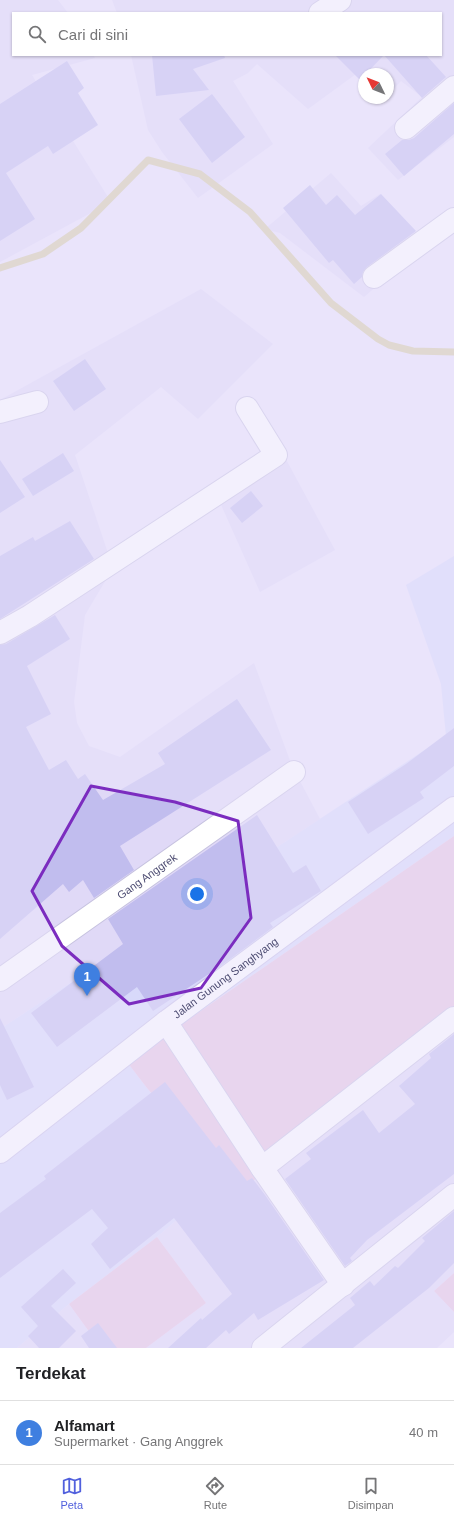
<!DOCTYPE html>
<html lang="id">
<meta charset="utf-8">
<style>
body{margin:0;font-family:Helvetica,sans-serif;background:#f6f6f6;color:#202124}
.compass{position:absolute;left:358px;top:68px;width:36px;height:36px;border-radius:50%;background:#fff;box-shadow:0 1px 3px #0004;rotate:313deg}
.you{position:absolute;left:197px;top:894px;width:14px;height:14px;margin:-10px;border:3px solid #fff;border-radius:50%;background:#1a73e8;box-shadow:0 0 0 6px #1a73e833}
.badge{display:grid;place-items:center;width:26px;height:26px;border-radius:50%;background:#5160dd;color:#fff;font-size:13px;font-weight:700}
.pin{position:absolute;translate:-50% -33px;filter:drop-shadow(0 1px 2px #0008)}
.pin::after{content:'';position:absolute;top:21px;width:14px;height:12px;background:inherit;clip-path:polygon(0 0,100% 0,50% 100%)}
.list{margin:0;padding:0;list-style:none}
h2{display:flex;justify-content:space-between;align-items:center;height:52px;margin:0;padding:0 16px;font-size:17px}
h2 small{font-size:13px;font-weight:400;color:#757577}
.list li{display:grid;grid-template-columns:26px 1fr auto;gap:12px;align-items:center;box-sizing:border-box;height:64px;padding:0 16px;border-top:1px solid #e0e0e0}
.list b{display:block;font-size:15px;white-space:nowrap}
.list p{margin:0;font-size:13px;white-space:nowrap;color:#757577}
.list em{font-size:13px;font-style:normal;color:#757577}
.icon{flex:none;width:22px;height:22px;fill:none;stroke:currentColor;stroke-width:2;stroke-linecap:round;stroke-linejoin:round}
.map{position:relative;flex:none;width:454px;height:1348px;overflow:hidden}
.search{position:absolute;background:#fff;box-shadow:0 1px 3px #0004;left:12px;right:12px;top:12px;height:44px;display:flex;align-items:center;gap:10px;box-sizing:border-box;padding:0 14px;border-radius:0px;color:#757577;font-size:15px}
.sheet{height:116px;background:#fff}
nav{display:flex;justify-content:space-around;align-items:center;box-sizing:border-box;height:56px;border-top:1px solid #e0e0e0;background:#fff;font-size:11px;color:#757577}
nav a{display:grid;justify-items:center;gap:2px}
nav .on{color:#5160dd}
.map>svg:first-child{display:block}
.residential{fill:#e0d9f7}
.commercial{fill:#d8d9fa}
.green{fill:#e7c3de}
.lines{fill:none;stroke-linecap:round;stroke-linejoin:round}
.stream{stroke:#d4cba1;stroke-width:7}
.building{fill:#c1bdee}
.street-casing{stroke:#c7c3e0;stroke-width:24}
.secondary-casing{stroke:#c6c1e5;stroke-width:24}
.street{stroke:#fff;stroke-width:22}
.secondary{stroke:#fff;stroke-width:22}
.marked{fill:none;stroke:#7b2cbf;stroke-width:3;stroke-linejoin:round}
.labels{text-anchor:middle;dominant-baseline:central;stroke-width:3;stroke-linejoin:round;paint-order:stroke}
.street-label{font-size:11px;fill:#4c4b71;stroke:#efeafe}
</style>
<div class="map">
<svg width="454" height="1348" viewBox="0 0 454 1348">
<rect width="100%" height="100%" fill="#eae4fb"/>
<!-- residential -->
<path class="residential" d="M 0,0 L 58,0 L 68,13 L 13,13 L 13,55 L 93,55 L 95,58 L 32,75 L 111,202 L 0,262 Z
M 112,0 L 454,0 L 454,137 L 398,180 L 368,148 L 422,97 L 401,81 L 388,95 L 388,74 L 364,74 L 364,81 L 356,74 L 308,109 L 257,64 L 248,73 L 233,81 L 273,144 L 198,198 L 162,152 L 148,130 L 131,55 L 441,55 L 441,13 L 117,13 Z
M 331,173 L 361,206 L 380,194 L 426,244 L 364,297 L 280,233 L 265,229 Z
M 201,289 L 273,344 L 198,419 L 161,387 L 75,455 L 113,568 L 85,615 L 74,702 L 77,723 L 89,746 L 120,757 L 254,663 L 292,766 L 320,819 L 0,1029 L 0,400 Z
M 282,452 L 335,550 L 260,592 L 214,489 Z
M 454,1027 L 454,1273 L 434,1291 L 454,1312 L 454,1332 L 437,1348 L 146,1348 L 206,1303 L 157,1237 L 223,1180 L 415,1055 Z
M 69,1304 L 101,1348 L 17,1348 Z"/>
<!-- commercial -->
<path class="commercial" d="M 454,556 L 454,836 L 127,1062 L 147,1088 L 223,1180 L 157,1237 L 69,1304 L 17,1348 L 0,1348 L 0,1029 L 446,736 L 441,684 L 406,585 Z"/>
<!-- green -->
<path class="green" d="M 454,836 L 454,1027 L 245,1187 L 177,1123 L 147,1088 L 127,1062 Z
M 157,1237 L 206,1303 L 146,1348 L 101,1348 L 69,1304 Z
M 454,1273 L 454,1312 L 434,1291 Z"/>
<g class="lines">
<!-- stream -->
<path class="stream" d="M 0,268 L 43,254 L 81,228 L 148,160 L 200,174 L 250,212 L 331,303 L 378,339 L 389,345 L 413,351 L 454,352"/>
</g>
<!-- building -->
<path class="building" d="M 152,55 L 224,55 L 225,58 L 193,69 L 209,90 L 156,96 Z
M 335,55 L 426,55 L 446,77 L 422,98 L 384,55 L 360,80 Z
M 67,61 L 84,88 L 78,93 L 98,125 L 53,154 L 48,146 L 6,173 L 35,219 L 0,241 L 0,104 Z
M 212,94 L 245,137 L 212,163 L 179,119 Z
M 454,103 L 454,134 L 404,176 L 385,154 L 402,140 L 409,140 L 414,138 Z
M 310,185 L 326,205 L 337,195 L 355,215 L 381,194 L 416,231 L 367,267 L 363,272 L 362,277 L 354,284 L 333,260 L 329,263 L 283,208 Z
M 85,359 L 106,389 L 74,411 L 53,381 Z
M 63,453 L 74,471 L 33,496 L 22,479 Z
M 0,460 L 25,497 L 0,513 Z
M 251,491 L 263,506 L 242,523 L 230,508 Z
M 70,521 L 94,559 L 0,619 L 0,556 L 33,537 L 35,541 Z
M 55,615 L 70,639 L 27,666 L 51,714 L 26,727 L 49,770 L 66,760 L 78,779 L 85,774 L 103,800 L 165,764 L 158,753 L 237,699 L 271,750 L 120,846 L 134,870 L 94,898 L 83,880 L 69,892 L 63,884 L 0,939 L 0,645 L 6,644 Z
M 454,728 L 454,766 L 420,792 L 424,798 L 368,834 L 348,802 L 406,764 Z
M 257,815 L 293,873 L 306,865 L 321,891 L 270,923 L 273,927 L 218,968 L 153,1011 L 137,987 L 57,1047 L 31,1013 L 123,944 L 108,919 Z
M 0,1018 L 34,1087 L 7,1100 L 0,1085 Z
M 454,1034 L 454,1174 L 367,1240 L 350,1258 L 352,1261 L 345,1266 L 285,1179 L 311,1159 L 306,1153 L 363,1110 L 379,1133 L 415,1104 L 399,1086 L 431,1058 L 429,1054 Z
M 165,1082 L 216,1148 L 219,1145 L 247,1181 L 252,1178 L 265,1195 L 324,1280 L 258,1320 L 254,1313 L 229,1334 L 226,1330 L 206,1348 L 168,1348 L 201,1318 L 202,1320 L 232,1294 L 174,1218 L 110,1269 L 91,1244 L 108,1228 L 92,1209 L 0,1278 L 0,1213 L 46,1179 L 44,1176 Z
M 454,1211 L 454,1263 L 429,1288 L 353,1348 L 301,1348 L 355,1305 L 350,1298 L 370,1281 L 374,1286 L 395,1266 L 398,1268 L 425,1241 L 422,1238 Z
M 63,1269 L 76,1283 L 51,1306 L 76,1331 L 59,1348 L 39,1348 L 28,1336 L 38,1326 L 21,1307 Z
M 98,1323 L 117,1348 L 89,1348 L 81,1336 Z"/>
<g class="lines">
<!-- street casing -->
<g class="street-casing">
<g id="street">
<path d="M 320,13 L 340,0"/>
<path d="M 406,128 L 454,87"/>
<path d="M 374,277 L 454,219"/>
<path d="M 0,412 L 37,402"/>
<path d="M 0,633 L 30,616 L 276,455 L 247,408"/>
<path id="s1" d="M 0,980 L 294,772"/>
<path d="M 166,1022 L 262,1168 L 343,1285"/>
<path d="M 262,1168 L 454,1018"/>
<path d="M 263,1348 L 454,1195"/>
</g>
</g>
<!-- secondary casing -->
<g class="secondary-casing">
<g id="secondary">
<path id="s2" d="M 0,1152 L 166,1022 L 454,808"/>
</g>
</g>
<!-- street -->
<use href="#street" class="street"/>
<!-- secondary -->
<use href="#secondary" class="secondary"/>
</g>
<!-- marked area -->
<path d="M0 0H454V1348H0ZM 91,786 L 175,802 L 238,821 L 251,918 L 201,988 L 129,1004 L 62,946 L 32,891 Z" fill="#eae4fb" fill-opacity=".55" fill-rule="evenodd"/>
<path class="marked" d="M 91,786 L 175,802 L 238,821 L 251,918 L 201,988 L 129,1004 L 62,946 L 32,891 Z"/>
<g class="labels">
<!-- street labels -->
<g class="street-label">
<text stroke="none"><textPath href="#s1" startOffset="180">Gang Anggrek</textPath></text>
<text stroke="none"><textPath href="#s2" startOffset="285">Jalan Gunung Sanghyang</textPath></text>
</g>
</g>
</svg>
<svg class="compass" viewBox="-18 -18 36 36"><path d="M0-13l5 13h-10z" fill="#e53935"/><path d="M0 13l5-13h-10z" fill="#757577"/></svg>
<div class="you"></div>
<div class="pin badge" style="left:87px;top:996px;background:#3f7fe0">1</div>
<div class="search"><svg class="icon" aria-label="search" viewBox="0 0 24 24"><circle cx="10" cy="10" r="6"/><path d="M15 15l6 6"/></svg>Cari di sini</div>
</div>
<section class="sheet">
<h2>Terdekat<small></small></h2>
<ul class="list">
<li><span class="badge" style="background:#3f7fe0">1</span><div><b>Alfamart</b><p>Supermarket · Gang Anggrek</p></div><em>40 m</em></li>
</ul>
</section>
<nav>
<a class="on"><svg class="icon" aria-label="map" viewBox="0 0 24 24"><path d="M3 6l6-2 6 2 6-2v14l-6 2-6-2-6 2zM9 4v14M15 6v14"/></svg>Peta</a>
<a><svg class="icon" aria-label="directions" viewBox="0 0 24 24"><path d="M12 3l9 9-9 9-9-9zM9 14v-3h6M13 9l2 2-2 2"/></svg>Rute</a>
<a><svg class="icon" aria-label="saved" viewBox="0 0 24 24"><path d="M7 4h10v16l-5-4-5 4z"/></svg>Disimpan</a>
</nav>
